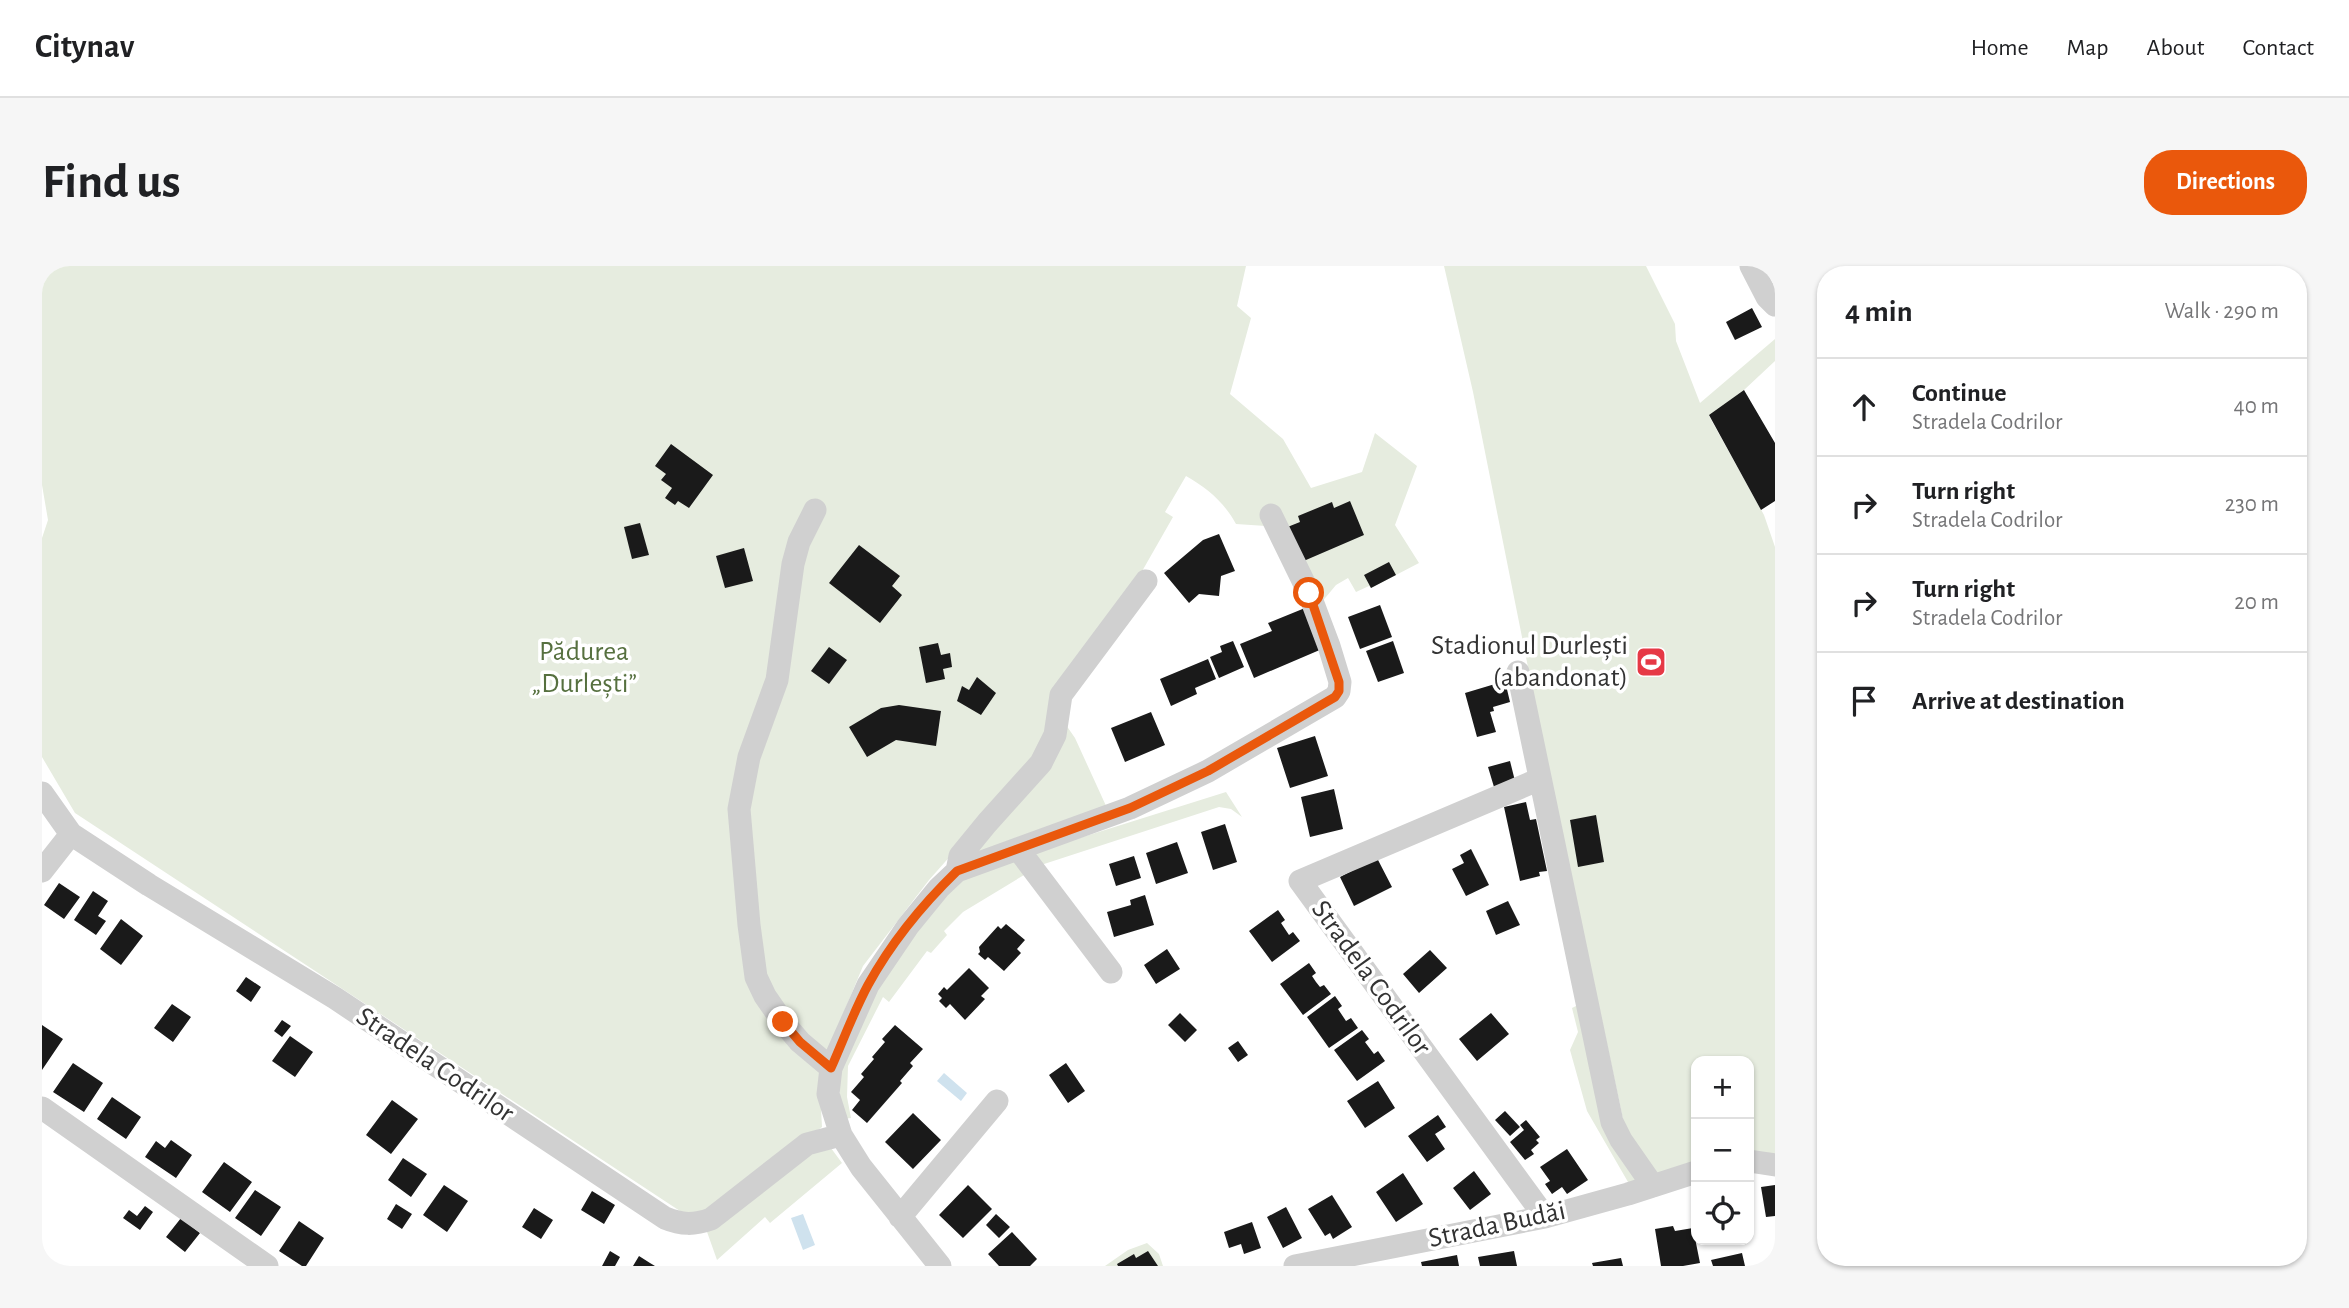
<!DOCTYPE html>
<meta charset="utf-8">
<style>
body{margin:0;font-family:"Alegreya Sans",sans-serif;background:#f6f6f6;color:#202124}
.controls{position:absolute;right:21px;bottom:21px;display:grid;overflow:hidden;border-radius:14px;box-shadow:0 2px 5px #0004}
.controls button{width:63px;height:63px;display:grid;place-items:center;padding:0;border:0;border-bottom:2px solid #e0e0e0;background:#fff;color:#202124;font:35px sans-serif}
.stop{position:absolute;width:21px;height:21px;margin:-16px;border:5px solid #ea580c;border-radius:50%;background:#fff}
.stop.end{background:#ea580c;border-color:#fff;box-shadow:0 2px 7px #0008}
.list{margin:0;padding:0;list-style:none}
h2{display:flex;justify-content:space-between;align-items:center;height:91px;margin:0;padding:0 28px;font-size:30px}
h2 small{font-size:23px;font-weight:400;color:#757577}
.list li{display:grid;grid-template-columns:46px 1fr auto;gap:21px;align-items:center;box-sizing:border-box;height:98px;padding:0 28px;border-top:2px solid #e0e0e0}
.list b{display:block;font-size:26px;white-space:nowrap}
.list p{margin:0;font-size:23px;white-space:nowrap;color:#757577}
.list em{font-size:23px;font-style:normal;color:#757577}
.icon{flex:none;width:38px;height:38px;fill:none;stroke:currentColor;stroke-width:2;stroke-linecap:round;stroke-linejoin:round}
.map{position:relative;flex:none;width:1733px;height:1000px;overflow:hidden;border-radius:28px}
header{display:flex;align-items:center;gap:42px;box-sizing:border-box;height:98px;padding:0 35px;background:#fff;border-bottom:2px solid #e0e0e0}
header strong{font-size:33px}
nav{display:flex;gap:38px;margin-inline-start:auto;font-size:24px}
.intro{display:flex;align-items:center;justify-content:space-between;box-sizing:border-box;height:168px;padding:0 42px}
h1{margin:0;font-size:49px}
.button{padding:18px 32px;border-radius:28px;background:#ea580c;color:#fff;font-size:24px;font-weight:700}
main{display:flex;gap:42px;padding:0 42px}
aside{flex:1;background:#fff;border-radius:28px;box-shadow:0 2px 5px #0004}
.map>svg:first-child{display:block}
.green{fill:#e6ecdf}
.water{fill:#cfe2ee}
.building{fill:#1a1a1a}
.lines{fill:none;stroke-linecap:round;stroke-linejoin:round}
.minor{stroke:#d0d0d0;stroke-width:23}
.route{stroke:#ea580c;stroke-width:9}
.labels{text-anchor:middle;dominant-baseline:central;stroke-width:7;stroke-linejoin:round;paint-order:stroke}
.poi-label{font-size:28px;fill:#333;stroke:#fff;text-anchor:end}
.park-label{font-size:28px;fill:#56703f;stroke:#fff}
.street-label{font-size:28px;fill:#333;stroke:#fff}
</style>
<header>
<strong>Citynav</strong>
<nav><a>Home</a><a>Map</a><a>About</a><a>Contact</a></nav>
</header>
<div class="intro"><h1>Find us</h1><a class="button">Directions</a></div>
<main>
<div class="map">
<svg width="1733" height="1000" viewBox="0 0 1733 1000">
<rect width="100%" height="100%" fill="#fff"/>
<!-- green -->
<path class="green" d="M 0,0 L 1204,0 L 1195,40 L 1209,52 L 1188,128 L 1241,173 L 1269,222 L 1320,206 L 1333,167 L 1375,200 L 1353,259 L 1377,297 L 1329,322 L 1327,320 L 1314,326 L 1306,312 L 1294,319 L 1279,337 L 1224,260 L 1194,258 C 1182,236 1165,222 1144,210 L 1123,246 L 1131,251 L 990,498 L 887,614 L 821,700 L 777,806 L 780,861 L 665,945 L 641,947 L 33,547 L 0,491 L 0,272 L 6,254 L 0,219 Z
M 1402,0 L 1604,0 L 1633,58 L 1634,75 L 1658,137 L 1733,73 L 1733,95 L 1702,124 L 1667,150 L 1722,249 L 1733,281 L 1733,889 L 1707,884 L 1707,795 L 1654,795 L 1654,897 L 1611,909 L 1585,872 L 1508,511 L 1431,126 Z
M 1024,459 L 1033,472 L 1065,542 L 929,592 Z
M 1184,526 L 1200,551 L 1189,543 L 1177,541 L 999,599 L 993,586 Z
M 974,590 L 982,609 L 921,646 L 902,665 L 905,669 L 889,687 L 885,685 L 847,736 L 841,731 L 806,800 L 805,831 L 809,852 L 801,853 L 795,807 L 824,736 L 871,662 L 923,612 Z
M 1538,738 L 1598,916 L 1586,916 L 1545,845 L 1528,784 L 1536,766 L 1530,742 Z
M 786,878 L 800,897 L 728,957 L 723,951 L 675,994 L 664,963 L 770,881 Z
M 1105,977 L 1117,988 L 1121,1000 L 1063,1000 L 1086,984 Z"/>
<!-- water -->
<path class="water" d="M 902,807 L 925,827 L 919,835 L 895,815 Z
M 761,948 L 773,979 L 761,984 L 749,952 Z"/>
<!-- building -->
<path class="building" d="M 1710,42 L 1720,61 L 1693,74 L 1684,56 Z
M 1702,124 L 1733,177 L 1733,235 L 1719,244 L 1667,149 Z
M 629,178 L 671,209 L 647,242 L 636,235 L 633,239 L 623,232 L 630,222 L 619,214 L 624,208 L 613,200 Z
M 1308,235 L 1322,269 L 1257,297 L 1243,262 L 1258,256 L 1256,250 L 1290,236 L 1292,242 Z
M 598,257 L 607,289 L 590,293 L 582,261 Z
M 1177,268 L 1193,305 L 1179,310 L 1177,330 L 1157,328 L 1147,337 L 1122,307 L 1161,274 Z
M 817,279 L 858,310 L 850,320 L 860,329 L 838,357 L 787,317 Z
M 702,282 L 711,315 L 683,322 L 674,290 Z
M 1347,296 L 1354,309 L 1329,322 L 1322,309 Z
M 1338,339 L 1350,371 L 1318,383 L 1306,351 Z
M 1263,342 L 1280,383 L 1212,412 L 1198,378 L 1230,365 L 1226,357 Z
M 1191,375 L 1202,401 L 1177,412 L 1168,391 L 1180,386 L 1178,380 Z
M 1351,375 L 1362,407 L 1336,416 L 1324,385 Z
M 896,377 L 899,389 L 908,387 L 910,401 L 901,403 L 903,413 L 884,417 L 877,381 Z
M 787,381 L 805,394 L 787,418 L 769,405 Z
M 1166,393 L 1174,413 L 1153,422 L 1155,428 L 1129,440 L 1118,413 Z
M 935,411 L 954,427 L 939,449 L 915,435 L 920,420 L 927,424 Z
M 1463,415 L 1468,436 L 1451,441 L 1452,445 L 1448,446 L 1454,466 L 1435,471 L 1423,427 Z
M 857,439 L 899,445 L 894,480 L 854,474 L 825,491 L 807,461 L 839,442 Z
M 1109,446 L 1123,479 L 1083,496 L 1069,462 Z
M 1273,470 L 1286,510 L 1248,522 L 1235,482 Z
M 1468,495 L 1473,515 L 1452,521 L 1446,501 Z
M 1292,523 L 1301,563 L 1268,571 L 1259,531 Z
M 1484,536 L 1488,554 L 1494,553 L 1505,605 L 1497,606 L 1498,610 L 1478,615 L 1462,541 Z
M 1554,549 L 1562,596 L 1536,601 L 1528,554 Z
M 1183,558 L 1195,596 L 1171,604 L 1159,566 Z
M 1135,576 L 1146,607 L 1114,618 L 1104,587 Z
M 1429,583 L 1447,619 L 1424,630 L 1410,603 L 1422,597 L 1418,589 Z
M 1092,590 L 1099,612 L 1074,620 L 1067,598 Z
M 1335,592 L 1350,621 L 1312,640 L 1298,611 Z
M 17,617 L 38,631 L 22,653 L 2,639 Z
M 51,625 L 66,635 L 56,650 L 64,655 L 54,669 L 32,654 Z
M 1103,629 L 1112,659 L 1072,671 L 1065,646 L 1089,639 L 1088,634 Z
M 1466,635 L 1478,659 L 1454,669 L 1444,645 Z
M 1236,644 L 1243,654 L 1239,657 L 1247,669 L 1251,666 L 1258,675 L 1230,696 L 1207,665 Z
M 79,653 L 101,670 L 79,699 L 58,683 Z
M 964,658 L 983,674 L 975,683 L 979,687 L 962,705 L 946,691 L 943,694 L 936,688 L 938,686 L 937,681 L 956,660 L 959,663 Z
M 1125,683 L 1138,703 L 1114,718 L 1102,699 Z
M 1388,684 L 1405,702 L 1377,727 L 1361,708 Z
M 1267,697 L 1274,707 L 1270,710 L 1274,716 L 1278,721 L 1282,719 L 1289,728 L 1261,749 L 1238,718 Z
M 927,702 L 947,722 L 939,730 L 943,733 L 923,754 L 908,738 L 904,742 L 897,735 L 900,732 L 896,728 L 902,721 L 905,724 Z
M 204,711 L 219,721 L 209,736 L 194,725 Z
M 1293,730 L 1300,740 L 1296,743 L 1304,755 L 1309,752 L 1316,762 L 1287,782 L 1265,751 Z
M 130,738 L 149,751 L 131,776 L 112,762 Z
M 1138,747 L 1155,764 L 1143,776 L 1126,759 Z
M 1449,747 L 1467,768 L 1435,795 L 1417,773 Z
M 240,754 L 249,760 L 240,771 L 232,765 Z
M 0,759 L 21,773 L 0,804 Z
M 853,759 L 881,783 L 868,797 L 871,800 L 858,815 L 860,817 L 825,857 L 810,844 L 818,834 L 809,826 L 822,811 L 819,808 L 832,793 L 830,791 L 843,776 L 840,773 Z
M 1320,764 L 1327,773 L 1323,776 L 1332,788 L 1336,785 L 1343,795 L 1315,815 L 1292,784 Z
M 248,770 L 271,786 L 253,811 L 230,795 Z
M 1196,775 L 1206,789 L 1196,796 L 1186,782 Z
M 31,797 L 61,817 L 42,846 L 11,826 Z
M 1024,797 L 1043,825 L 1026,837 L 1007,809 Z
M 1336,815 L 1353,842 L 1323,862 L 1305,835 Z
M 70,831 L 99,851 L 84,873 L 55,853 Z
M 350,834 L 376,853 L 349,888 L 324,869 Z
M 1463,845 L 1478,861 L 1468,870 L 1453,854 Z
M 871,847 L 899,874 L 871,903 L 843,876 Z
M 1396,849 L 1404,861 L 1393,868 L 1403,883 L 1385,896 L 1366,870 Z
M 1484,854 L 1498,871 L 1494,874 L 1497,877 L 1489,884 L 1492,888 L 1483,894 L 1468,876 L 1482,864 L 1478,859 Z
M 129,874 L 150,889 L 134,912 L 103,891 L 114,875 L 123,882 Z
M 1525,883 L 1546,914 L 1525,928 L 1520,921 L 1510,928 L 1503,918 L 1508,915 L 1498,901 Z
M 361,892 L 385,908 L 369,931 L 346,914 Z
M 182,896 L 210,916 L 188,946 L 160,926 Z
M 1432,905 L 1449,928 L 1428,944 L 1411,922 Z
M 1361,907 L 1381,938 L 1354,956 L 1334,926 Z
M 402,919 L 426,935 L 405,966 L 381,949 Z
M 926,919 L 950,943 L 921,972 L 897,949 Z
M 1733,919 L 1733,950 L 1724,951 L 1719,921 Z
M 213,924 L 239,941 L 219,970 L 193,952 Z
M 550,925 L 573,939 L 562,958 L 539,944 Z
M 1290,929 L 1310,961 L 1291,973 L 1288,967 L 1283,970 L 1266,943 Z
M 354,938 L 370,948 L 360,963 L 345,953 Z
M 103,940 L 111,946 L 98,964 L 81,952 L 87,944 L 95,950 Z
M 1244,941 L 1260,972 L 1241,982 L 1225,951 Z
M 492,942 L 511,954 L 499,973 L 480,961 Z
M 954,948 L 968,961 L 957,972 L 944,959 Z
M 139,952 L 158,967 L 143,986 L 124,971 Z
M 257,955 L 282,972 L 264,1000 L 260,1000 L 237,985 Z
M 1210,956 L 1219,982 L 1202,988 L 1199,978 L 1187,982 L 1182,966 Z
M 1631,960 L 1633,965 L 1651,962 L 1658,997 L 1641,1000 L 1619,1000 L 1613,963 Z
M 970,966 L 995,993 L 988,1000 L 957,1000 L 946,988 Z
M 568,985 L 578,991 L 573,1000 L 560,1000 Z
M 1106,985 L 1116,1000 L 1076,1000 L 1075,998 L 1092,988 L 1094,992 Z
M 1472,985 L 1475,1000 L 1438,1000 L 1436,991 Z
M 1700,987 L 1703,1000 L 1671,1000 L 1669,994 Z
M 1415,989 L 1417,1000 L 1380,1000 L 1379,996 Z
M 597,990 L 608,997 L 613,1000 L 591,1000 Z
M 1579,992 L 1581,1000 L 1551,1000 L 1550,997 Z"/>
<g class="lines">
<!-- minor -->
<path class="minor" d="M 1709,0 L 1725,31 L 1733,39
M 773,244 L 757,276 L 751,298 L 735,414 L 707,491 L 697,543 L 707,659 L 714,711 L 723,730 L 741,756 L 758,776 L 789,802
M 1476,406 L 1570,856 L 1579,874 L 1611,920
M 1498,513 L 1258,615 L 1503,951
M 0,527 L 29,568 L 107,619 L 293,732 L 623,952 C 640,959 652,959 669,953 L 765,878 L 799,869
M 976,583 L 1069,706
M 0,605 L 29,568
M 915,605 L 918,590 L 945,557 L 999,497 L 1013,469 L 1019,429 L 1104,315
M 0,842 L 225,1000
M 1707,895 L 1733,899
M 858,951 L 955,835
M 898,1000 L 819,901 L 799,869 L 786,828 L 789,802 L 826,719 L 866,660 L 897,622 L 915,605 L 1088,542 L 1166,505 L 1293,431 L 1297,425 L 1298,416 L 1287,380 L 1267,327 L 1229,249
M 1253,1000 L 1503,951 L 1586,928 L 1654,906"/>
</g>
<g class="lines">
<!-- route -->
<path class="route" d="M 741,756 L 758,776 L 789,802 C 801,775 812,745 826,719 C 849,677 881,638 915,605 L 1088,542 L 1166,505 L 1293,431 L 1297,425 L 1297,416 L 1267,327"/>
</g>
<!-- icons -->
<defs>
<g id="stadium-square" transform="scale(1.575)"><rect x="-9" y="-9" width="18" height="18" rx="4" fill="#e63946" stroke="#fff"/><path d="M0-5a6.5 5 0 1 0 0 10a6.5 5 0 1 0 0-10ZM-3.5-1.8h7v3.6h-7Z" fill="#fff"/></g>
</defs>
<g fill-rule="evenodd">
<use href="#stadium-square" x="1609" y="396"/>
</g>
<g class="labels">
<!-- poi labels -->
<g class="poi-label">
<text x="1586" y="380">Stadionul Durlești<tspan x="1586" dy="32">(abandonat)</tspan></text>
</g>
<!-- park labels -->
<g class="park-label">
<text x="542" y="386">Pădurea<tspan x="542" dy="32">„Durlești”</tspan></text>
</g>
<!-- street labels -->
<g class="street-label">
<text transform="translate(1329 712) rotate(54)">Stradela Codrilor</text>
<text transform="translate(393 799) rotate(34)">Stradela Codrilor</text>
<text transform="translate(1455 959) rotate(-12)">Strada Budăi</text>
</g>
</g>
</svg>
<div class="controls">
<button>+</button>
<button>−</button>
<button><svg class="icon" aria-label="locate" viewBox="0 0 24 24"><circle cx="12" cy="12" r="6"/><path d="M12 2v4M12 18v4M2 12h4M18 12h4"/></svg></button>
</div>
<div class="stop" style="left:1267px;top:327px"></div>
<div class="stop end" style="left:741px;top:756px"></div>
</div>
<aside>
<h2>4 min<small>Walk · 290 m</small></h2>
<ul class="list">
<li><svg class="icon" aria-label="ahead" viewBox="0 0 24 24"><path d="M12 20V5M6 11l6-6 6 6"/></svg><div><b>Continue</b><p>Stradela Codrilor</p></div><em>40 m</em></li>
<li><svg class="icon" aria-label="right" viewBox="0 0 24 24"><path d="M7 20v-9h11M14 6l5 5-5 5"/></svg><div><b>Turn right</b><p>Stradela Codrilor</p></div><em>230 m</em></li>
<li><svg class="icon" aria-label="right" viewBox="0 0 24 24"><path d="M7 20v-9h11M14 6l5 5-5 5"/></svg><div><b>Turn right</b><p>Stradela Codrilor</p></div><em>20 m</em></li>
<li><svg class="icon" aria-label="arrive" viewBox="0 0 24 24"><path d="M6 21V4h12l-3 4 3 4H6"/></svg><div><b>Arrive at destination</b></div></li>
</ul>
</aside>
</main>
